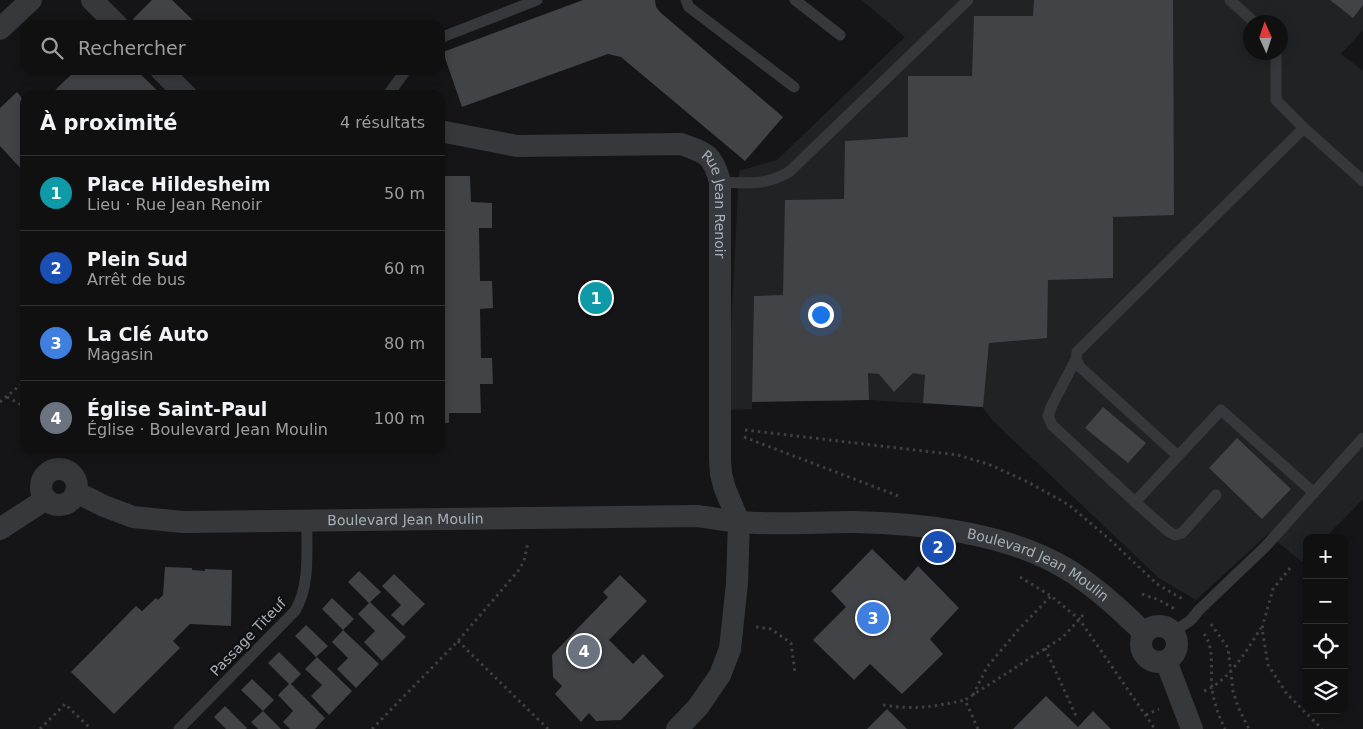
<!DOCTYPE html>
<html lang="fr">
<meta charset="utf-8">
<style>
body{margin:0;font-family:"DejaVu Sans",sans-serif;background:#1e1e1f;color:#f1f3f6}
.controls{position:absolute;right:15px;bottom:15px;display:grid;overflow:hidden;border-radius:10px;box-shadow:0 2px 12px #0003}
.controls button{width:45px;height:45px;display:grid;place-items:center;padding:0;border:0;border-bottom:1px solid #303031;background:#101011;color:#f1f3f6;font:25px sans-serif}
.compass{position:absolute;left:1243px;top:15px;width:45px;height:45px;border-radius:50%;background:#101011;box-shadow:0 2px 12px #0003;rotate:357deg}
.you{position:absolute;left:820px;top:314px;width:18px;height:18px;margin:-12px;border:4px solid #fff;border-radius:50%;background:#1a73e8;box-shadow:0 0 0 8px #1a73e833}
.badge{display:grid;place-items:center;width:32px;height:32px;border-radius:50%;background:#ea580c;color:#fff;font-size:16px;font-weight:700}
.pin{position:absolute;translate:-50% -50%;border:2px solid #fff;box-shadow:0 1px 5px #0006}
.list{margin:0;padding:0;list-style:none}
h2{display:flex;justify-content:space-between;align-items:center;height:65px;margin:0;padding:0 20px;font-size:21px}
h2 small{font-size:16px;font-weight:400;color:#9c9d9f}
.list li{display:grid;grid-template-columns:32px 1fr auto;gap:15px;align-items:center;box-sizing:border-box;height:75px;padding:0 20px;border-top:1px solid #303031}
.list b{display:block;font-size:19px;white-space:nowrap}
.list p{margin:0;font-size:16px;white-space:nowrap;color:#9c9d9f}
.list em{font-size:16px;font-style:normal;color:#9c9d9f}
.icon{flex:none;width:28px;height:28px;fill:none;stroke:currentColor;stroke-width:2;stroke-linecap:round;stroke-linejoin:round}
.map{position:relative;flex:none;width:1363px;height:729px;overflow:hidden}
.search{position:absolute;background:#101011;box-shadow:0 2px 12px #0003;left:20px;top:20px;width:425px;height:55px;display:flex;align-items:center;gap:12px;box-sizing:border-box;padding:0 18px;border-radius:15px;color:#9c9d9f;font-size:19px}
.panel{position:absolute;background:#101011;box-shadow:0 2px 12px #0003;left:20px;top:90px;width:425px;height:365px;border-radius:15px}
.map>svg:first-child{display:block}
.built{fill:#212224;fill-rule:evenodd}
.building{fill:#414347}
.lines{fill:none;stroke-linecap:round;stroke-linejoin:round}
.path{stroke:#3c3f43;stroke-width:3;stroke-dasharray:2.5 4;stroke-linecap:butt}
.lane{stroke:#36383c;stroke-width:11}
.street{stroke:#36383c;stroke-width:22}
.labels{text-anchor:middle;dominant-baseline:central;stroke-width:5;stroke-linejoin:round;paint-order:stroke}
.street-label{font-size:14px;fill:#a7afb7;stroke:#101012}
</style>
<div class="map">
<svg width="1363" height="729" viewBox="0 0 1363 729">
<rect width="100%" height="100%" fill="#151517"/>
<!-- built -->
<path class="built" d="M 862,0 L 1363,0 L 1363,30 L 1341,54 L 1363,71 L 1363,499 L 1325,538 L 1307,538 L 1307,557 L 1302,562 L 1268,534 L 1196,600 L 1159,578 L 994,422 L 982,407 L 868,400 L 752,402 L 752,409 L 727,410 L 739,171 L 777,160 L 905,37 ZM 1250,22 L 1280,22 L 1280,52 L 1250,52 Z"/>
<!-- building -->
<path class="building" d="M 152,0 L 172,0 L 198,25 L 139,25 L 133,19 Z
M 583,0 L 655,0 L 656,7 L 661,13 L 783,117 L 745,161 L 621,57 L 608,54 L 462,107 L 443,52 Z
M 1034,0 L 1173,0 L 1174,215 L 1113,217 L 1113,278 L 1048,280 L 1047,338 L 989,343 L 983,407 L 923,403 L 925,375 L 913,373 L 894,392 L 879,374 L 868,373 L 869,400 L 752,402 L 754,296 L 783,295 L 785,200 L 844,199 L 845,141 L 908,137 L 908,76 L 972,76 L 974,16 L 1033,16 Z
M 1330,0 L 1363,0 L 1363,5 L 1353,18 Z
M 76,70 L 136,70 L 159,92 L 156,95 L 53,95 L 52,93 Z
M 17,92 L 25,102 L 25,170 L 23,171 L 0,146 L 0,108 Z
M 440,176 L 470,176 L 471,202 L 492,203 L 492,228 L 479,228 L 480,281 L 492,281 L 493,308 L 480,309 L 481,358 L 492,358 L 493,384 L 480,384 L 481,413 L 449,413 L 449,423 L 440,423 Z
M 1103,407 L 1146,443 L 1128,463 L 1085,428 Z
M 1237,438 L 1291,489 L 1262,519 L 1209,468 Z
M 872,549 L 905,581 L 918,566 L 959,608 L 930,639 L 943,654 L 902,694 L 870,664 L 854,680 L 813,640 L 846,607 L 831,591 Z
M 165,567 L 192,568 L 192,570 L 205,571 L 205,569 L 232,570 L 231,626 L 190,624 L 173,641 L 180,648 L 114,714 L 71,672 L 136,606 L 142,611 L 156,598 L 158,600 L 163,595 Z
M 359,571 L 381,592 L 369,603 L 348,582 Z
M 394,574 L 425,604 L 403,626 L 391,615 L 401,605 L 382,586 Z
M 620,575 L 647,601 L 609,640 L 633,664 L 643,654 L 664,676 L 621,720 L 596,721 L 589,713 L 581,722 L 555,694 L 562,686 L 553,677 L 552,655 L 608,597 L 603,592 Z
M 332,598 L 354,619 L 343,630 L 379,664 L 356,688 L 337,669 L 348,658 L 332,642 L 343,630 L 322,609 Z
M 370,602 L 406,637 L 382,661 L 364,642 L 375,631 L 358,614 Z
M 306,625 L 328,646 L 316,657 L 295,636 Z
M 279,652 L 301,674 L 291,684 L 325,718 L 315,729 L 290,729 L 283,722 L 293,711 L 278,695 L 289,684 L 268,663 Z
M 317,657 L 352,691 L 329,715 L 311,696 L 322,685 L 305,669 Z
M 252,679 L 274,700 L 263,711 L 281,729 L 258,729 L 251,722 L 263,711 L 241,690 Z
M 1046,696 L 1078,727 L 1093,711 L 1111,729 L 1013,729 Z
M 225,706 L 247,728 L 246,729 L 226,729 L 214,717 Z
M 887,709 L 907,729 L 867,729 Z"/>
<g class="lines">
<!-- path -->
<path class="path" d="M 7,397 L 25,407
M 0,402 L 25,381
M 745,430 L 958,455 L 988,464 L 1028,482 L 1069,505 L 1108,538 L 1157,584 L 1184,600
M 744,437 L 901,497
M 1290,568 L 1273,589 L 1262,628 L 1268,665 L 1287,694 L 1322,729
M 1020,577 L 1051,596 L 1079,619 L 1155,729
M 1142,594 L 1159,600 L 1175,609
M 1211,624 L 1228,648 L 1233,691 L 1238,707 L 1249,729
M 756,627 L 771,629 L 791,643 L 795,673
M 1204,634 C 1215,648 1210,671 1212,688 C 1214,703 1218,715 1225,729
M 458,641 L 548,729
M 1045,648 L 1077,718
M 1204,691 C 1229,681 1247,650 1261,628
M 973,695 L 987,667 L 1018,630 L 1051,596
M 883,705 C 915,710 933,707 965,700
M 1146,715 L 1159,709
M 40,729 L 65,704 L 91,729
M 372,729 L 458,641 L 518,571 L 524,561 L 528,542
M 978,729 L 965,700 L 1063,637 L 1085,613"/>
<!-- lane -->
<path class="lane" d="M 686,0 L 689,7 L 794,87
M 795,0 L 840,35
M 1230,0 L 1254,22
M 440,38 L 537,0
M 1276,52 L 1276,100 L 1304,128 L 1363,181
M 388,95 L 406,70
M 1304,128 L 1077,352 L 1076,359 L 1080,367 L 1178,456 L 1221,410 L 1314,493
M 720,182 C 748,183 764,186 789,172 L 968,0
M 1076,359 L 1052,405 L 1048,416 L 1052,425 L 1135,502 L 1178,456
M 1135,502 L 1168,531 L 1175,535 L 1182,533 L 1216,495
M 1173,632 L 1191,620 L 1199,610 L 1265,547 L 1363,438
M 179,729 L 295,611 C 311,584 306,550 307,520"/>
<!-- street -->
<g class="street">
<path d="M 92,0 L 117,25"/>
<path d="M 0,29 L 31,0"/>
<path d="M 161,70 L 186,95"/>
<path id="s1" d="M 440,131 L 517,146 L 681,144 C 707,153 713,155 720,182 L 720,459 L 721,474 L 725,489 L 739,522 L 737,583 L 730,649 L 720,675 L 698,707 L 677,729"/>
<circle cx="59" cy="487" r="18"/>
<path id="s2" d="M 76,492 L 104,506 L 133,517 L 183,522 L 698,516 C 712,518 726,521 740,522 C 777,525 815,522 853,522 C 921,523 1006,533 1065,568 C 1094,585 1120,609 1144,633"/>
<path d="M 0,529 L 46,499"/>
<circle cx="1159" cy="644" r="18"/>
<path d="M 1166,661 L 1192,729"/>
</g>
</g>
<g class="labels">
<!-- street labels -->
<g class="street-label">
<text stroke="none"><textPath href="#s1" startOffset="322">Rue Jean Renoir</textPath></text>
<text stroke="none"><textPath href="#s2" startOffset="335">Boulevard Jean Moulin</textPath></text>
<text stroke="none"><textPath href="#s2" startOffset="976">Boulevard Jean Moulin</textPath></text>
<text transform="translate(248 637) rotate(-46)">Passage Titeuf</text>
</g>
</g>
</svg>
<div class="controls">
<button>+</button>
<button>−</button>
<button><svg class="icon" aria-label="locate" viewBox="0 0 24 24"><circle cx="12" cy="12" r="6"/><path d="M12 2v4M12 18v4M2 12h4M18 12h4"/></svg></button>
<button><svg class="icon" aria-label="layers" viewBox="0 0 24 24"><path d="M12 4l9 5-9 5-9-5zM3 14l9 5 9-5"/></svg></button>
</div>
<svg class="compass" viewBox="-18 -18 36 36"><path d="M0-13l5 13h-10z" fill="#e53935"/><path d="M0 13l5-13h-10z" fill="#9c9d9f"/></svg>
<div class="you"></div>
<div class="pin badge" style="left:596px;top:298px;background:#0f9aa8">1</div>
<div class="pin badge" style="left:938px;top:547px;background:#1a4fb4">2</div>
<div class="pin badge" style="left:873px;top:618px;background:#3f7fe0">3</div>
<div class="pin badge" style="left:584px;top:651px;background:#6b7280">4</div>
<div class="search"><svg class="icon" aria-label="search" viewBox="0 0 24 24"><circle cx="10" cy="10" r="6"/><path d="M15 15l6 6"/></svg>Rechercher</div>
<section class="panel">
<h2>À proximité<small>4 résultats</small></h2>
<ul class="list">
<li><span class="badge" style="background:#0f9aa8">1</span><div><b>Place Hildesheim</b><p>Lieu · Rue Jean Renoir</p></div><em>50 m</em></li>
<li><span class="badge" style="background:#1a4fb4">2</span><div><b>Plein Sud</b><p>Arrêt de bus</p></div><em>60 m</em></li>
<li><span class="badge" style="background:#3f7fe0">3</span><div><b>La Clé Auto</b><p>Magasin</p></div><em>80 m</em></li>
<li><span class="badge" style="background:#6b7280">4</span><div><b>Église Saint-Paul</b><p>Église · Boulevard Jean Moulin</p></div><em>100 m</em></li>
</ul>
</section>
</div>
